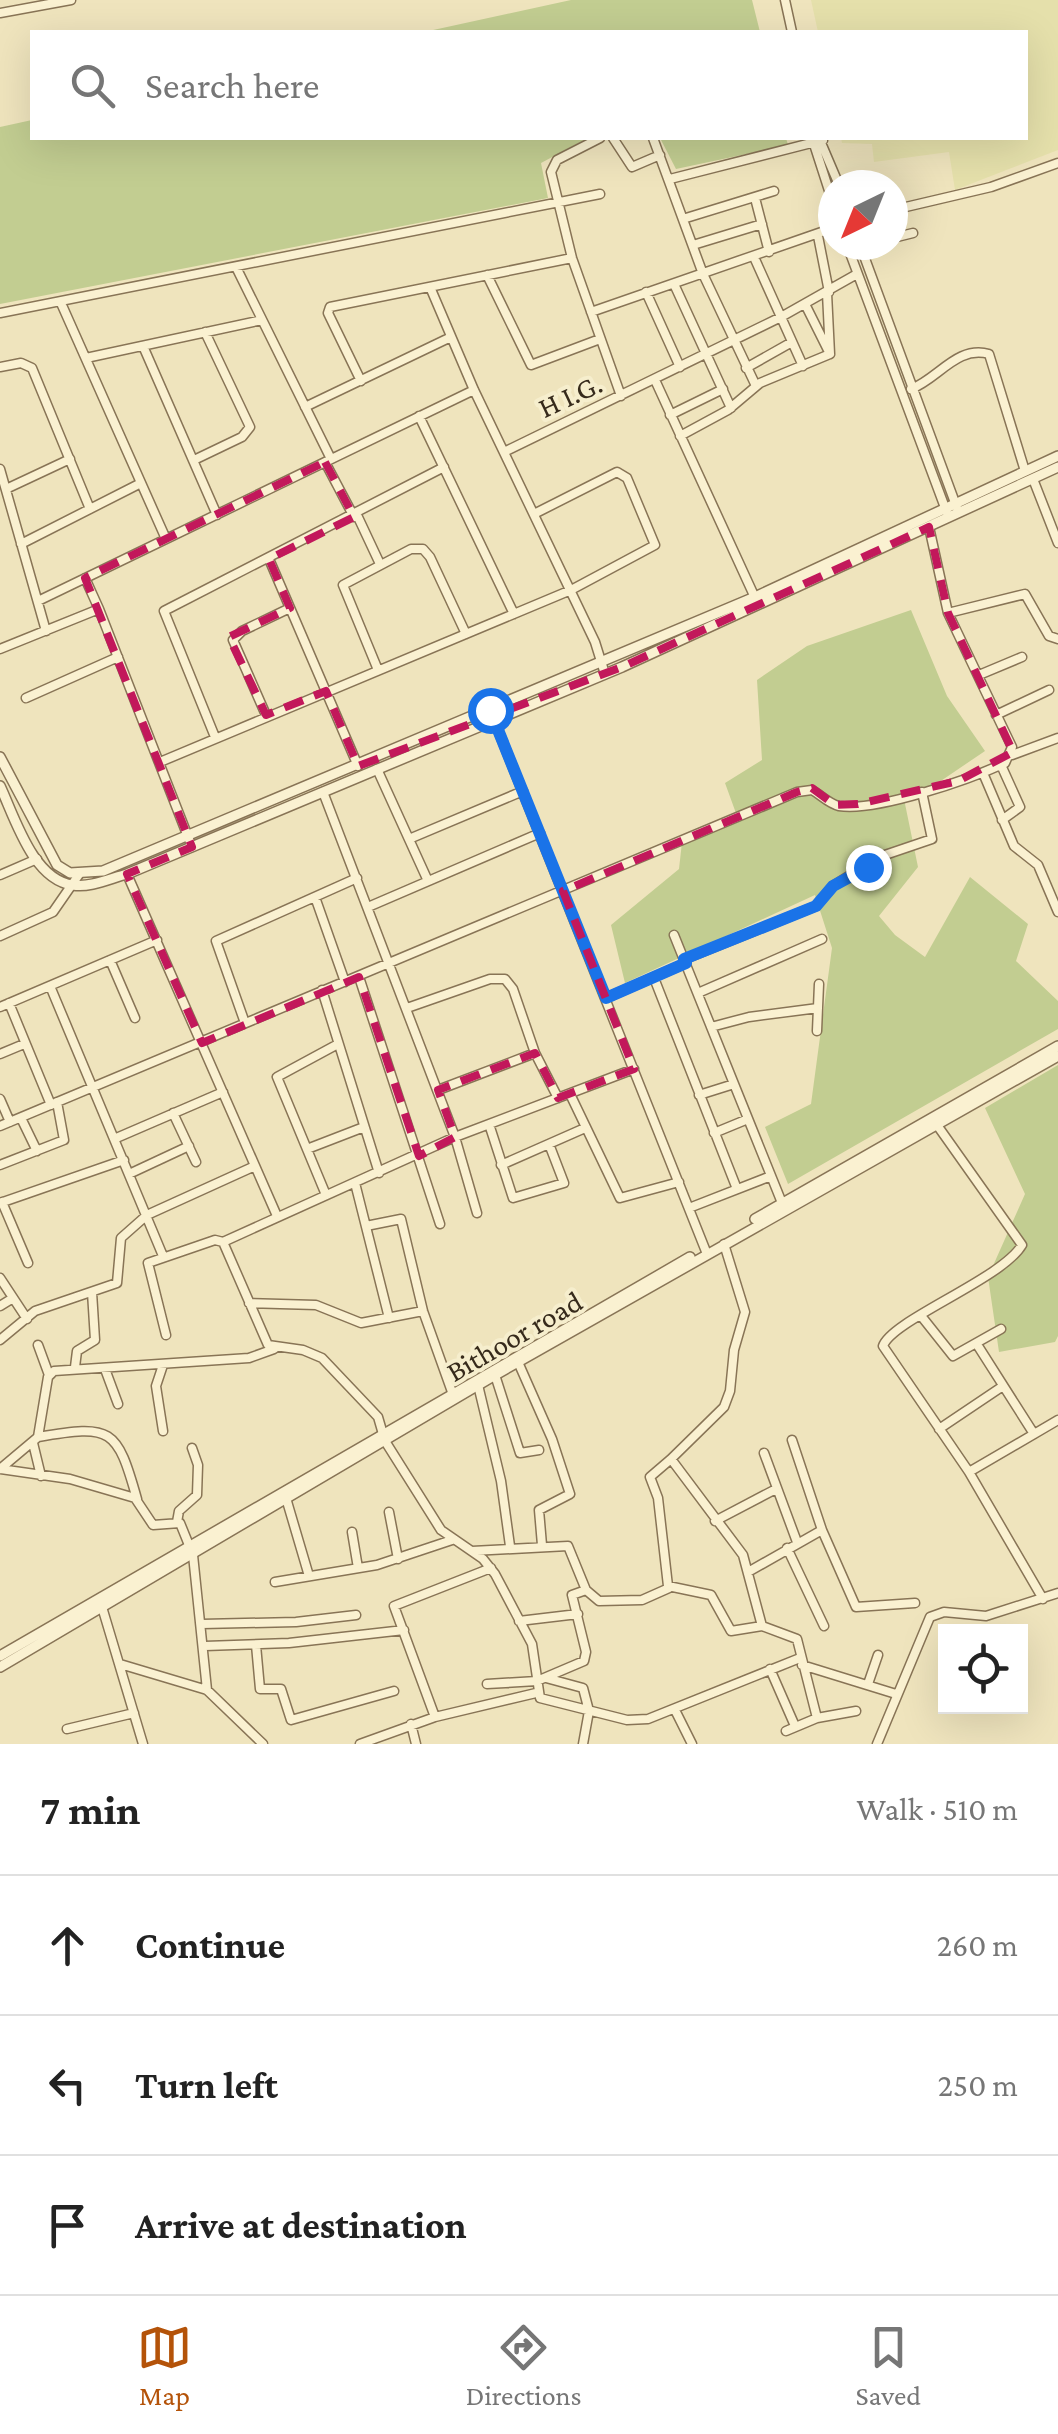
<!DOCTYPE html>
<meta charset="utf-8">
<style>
body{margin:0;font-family:"Crimson Pro",serif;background:#f6f6f6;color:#222}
.controls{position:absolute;right:30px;bottom:30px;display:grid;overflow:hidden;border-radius:0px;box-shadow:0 10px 40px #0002}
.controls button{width:90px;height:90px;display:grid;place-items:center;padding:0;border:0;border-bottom:2px solid #e0e0e0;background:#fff;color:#222;font:50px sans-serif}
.compass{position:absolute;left:818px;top:170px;width:90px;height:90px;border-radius:50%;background:#fff;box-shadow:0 10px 40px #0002;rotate:223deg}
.stop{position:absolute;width:30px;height:30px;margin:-22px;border:8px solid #1a73e8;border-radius:50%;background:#fff}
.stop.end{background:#1a73e8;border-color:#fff;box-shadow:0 2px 10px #0008}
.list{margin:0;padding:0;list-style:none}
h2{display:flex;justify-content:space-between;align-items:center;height:130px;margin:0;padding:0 40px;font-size:42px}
h2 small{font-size:32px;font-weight:400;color:#767676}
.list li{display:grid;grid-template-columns:65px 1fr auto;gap:30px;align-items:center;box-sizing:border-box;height:140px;padding:0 40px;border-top:2px solid #e0e0e0}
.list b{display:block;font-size:38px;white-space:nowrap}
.list em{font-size:32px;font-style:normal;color:#767676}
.icon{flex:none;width:55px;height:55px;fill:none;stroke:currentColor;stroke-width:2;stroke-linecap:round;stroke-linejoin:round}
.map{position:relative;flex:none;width:1058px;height:1744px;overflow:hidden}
.search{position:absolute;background:#fff;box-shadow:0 10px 40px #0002;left:30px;right:30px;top:30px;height:110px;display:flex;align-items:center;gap:25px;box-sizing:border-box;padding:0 35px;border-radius:0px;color:#767676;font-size:38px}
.sheet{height:550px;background:#fff}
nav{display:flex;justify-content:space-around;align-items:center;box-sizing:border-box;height:140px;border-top:2px solid #e0e0e0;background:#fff;font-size:28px;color:#767676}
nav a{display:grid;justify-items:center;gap:5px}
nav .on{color:#b45309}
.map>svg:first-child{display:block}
.farmland{fill:#e5e0ab}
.green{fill:#c2cd91}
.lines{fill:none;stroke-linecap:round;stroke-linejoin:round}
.minor-casing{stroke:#887456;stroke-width:11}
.tertiary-casing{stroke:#887456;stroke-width:12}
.minor{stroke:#faf1d1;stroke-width:8}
.tertiary{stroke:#faf1d1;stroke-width:9}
.route{stroke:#1a73e8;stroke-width:12}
.marked{fill:none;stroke:#c2185b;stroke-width:8;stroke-dasharray:20 12;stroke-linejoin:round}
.labels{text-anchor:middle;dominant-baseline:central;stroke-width:8;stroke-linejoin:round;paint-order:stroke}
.street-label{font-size:30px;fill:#362a1b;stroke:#f6eecd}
</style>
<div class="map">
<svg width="1058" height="1744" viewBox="0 0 1058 1744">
<rect width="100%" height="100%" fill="#efe4bd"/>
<!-- farmland -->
<path class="farmland" d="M 811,0 L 1058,0 L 1058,150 L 955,190 L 949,152 L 874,162 L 872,144 L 842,143 L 841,138 L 1026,138 L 1026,32 L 818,32 Z"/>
<!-- green -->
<path class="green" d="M 571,0 L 752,0 L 760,32 L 424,32 Z
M 32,120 L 32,138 L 588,138 L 541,163 L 548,198 L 0,304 L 0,127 Z
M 660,138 L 786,138 L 788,145 L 676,169 Z
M 911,610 L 947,696 L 985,751 L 926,791 L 904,799 L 918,867 L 879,916 L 895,935 L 925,957 L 970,877 L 1028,924 L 1016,961 L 1058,1001 L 1058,1029 L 788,1184 L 765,1127 L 811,1104 L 832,948 L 815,895 L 625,983 L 611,925 L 679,869 L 682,842 L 737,816 L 725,783 L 762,760 L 757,680 L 807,646 Z
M 1058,1065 L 1058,1336 L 1055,1342 L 999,1352 L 988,1277 L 1025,1194 L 985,1108 Z"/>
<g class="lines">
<!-- minor casing -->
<g class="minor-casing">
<path id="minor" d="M 785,0 L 792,32
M 0,13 L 71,0
M 600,138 L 557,160 L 551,172 L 572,258 L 621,396
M 613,138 L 632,167 L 660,155
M 653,138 L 703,274 L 756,386
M 812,138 L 833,203
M 819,138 L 839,185
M 670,179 L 823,140
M 755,198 L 769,252
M 893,210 L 991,187 L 1058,163
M 686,218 L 774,191
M 818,236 L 829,292
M 893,238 L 913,233
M 693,245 L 762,224
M 847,245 L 947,513
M 860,245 L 957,508
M 754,257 L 803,366
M 236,267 L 331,459
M 487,275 L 531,365 L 600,339
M 674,284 L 731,408
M 430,287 L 474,390 L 595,642 L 605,674
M 646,292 L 680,367
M 61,303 L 166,539
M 805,304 L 830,354
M 591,312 L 833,228
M 0,313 L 600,194
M 143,346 L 217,515
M 86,358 L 262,320
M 0,367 L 21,363 L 32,368 L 90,509
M 746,368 L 792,342
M 655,380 L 757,602
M 361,381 L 328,313 L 330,307 L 572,258
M 911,389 C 938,379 957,345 989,354 L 1025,471
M 305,407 L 451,337
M 670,415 L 723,389
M 419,416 L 514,614
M 680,436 L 728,410 L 760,383 L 830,354 L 827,293
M 506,451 L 781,317 L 857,274
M 194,460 L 242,437 L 250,427 L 205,332
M 325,462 L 354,517
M 0,469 L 46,631
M 1033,479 L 1058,543
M 6,489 L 70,459
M 357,515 L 380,564
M 21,544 L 141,483
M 269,559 L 358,766
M 85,578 L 99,609
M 38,601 L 474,390
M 948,613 L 1025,594 L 1049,636 L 1058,639
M 0,649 L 99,609 L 192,847
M 378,670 L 343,585 L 411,549 L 423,549 L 430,557 L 466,634
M 979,675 L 1022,657
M 26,698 L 118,657
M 490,710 L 707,1254
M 266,715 L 233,640 L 242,631 L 290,608
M 996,715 L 1049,690
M 215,737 L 164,611 L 444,467
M 1012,755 L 1058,738
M 160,762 L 571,590 L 655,545 L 627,478 L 617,472 L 534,514
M 1001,765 L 1020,807 L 1002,820
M 377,769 L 428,881
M 983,773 L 1014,846 L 1038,865 L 1058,912
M 323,792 L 455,1137 L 477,1213
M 409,839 L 523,791
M 127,874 L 277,1216
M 0,875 L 37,859
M 315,897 L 345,982
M 368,907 L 540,833
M 674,935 L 782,1203
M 0,936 L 53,912 L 80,873
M 685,959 L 816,906 L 833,886 L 879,857 L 932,839 L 922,792
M 110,960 L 135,1018
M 359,977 L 440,1224
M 654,978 L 737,1189
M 50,986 L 163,1256
M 322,990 L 379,1173
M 698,993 L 822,939
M 606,998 L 686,963
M 9,1003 L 51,1105
M 0,1007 L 157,940
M 407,1008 L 490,979 L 505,979 L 513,989 L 535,1053 L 558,1098
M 245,1023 L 216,941 L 357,878
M 711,1027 L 749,1017 L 818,1008
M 817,1031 L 819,984
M 0,1054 L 24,1044
M 634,1069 L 455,1137 L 223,1242 L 268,1345 L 303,1350 L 322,1358 L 378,1417 L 385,1441 L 441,1530 L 483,1559 L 495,1574 L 532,1644 L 540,1698 L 627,1720 L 648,1719 L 800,1658
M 438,1090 L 535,1053
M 570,1094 L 620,1198 L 679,1182
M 699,1095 L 734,1084
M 0,1099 L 10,1122
M 173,1113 L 196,1162
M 21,1118 L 37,1151
M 489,1124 L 513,1198 L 564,1183 L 549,1144
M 937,1125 L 1022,1245 C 1002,1279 892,1320 883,1346 L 969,1472 L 1043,1599
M 0,1126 L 797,792 L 812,790 C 821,795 829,804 839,806 C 877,812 970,779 1005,763 L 1012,747 L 948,613 L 929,527
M 714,1133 L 748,1119
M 114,1139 L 223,1092
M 307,1149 L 364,1127
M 0,1165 L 64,1140 L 57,1102
M 501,1165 L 585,1128
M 129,1174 L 189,1146
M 355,1183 L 389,1318
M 326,1195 L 277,1077 L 338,1044
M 2,1202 L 28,1263
M 0,1203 L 124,1160
M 689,1208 L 771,1176
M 366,1226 L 401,1219 L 423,1311 L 452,1392
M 724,1244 L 745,1312 L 734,1350 L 730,1391 L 724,1407 L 671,1459 L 743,1555 L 762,1626 L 797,1639 L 817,1718
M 0,1278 L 27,1319
M 249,1303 L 316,1305 L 361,1323 L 423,1311
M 0,1306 L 13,1298
M 922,1317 L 953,1356 L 1001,1329
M 166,1335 L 148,1263 L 215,1240 L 223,1242
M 0,1340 L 35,1311 L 117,1283 L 121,1238 L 147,1215 L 255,1166
M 38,1345 L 49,1375
M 978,1346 L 1034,1434
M 518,1362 L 552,1439 L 570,1494 L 539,1510 L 542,1545
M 163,1365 L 156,1386 L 163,1431
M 75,1367 L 77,1351 L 95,1340 L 92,1292
M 105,1369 L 118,1404
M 495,1375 L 520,1453 L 539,1450
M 478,1385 L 501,1481 L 510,1546
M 939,1429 L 1003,1386
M 38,1437 C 112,1424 117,1428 137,1499
M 792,1440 L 822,1530 L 856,1607 L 915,1603
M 33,1443 L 41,1476
M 764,1453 L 797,1542
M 671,1459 L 650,1477 L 658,1498 L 668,1586 L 711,1595 L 731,1631 L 762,1626
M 0,1469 L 70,1479 L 135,1498 L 153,1525 L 180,1523 L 193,1555 L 207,1690
M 0,1469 L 38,1437 L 48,1377 L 54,1371 L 249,1358 L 274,1349
M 969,1472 L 1058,1420
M 286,1498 L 309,1576
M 389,1512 L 398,1559
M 715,1521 L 776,1489
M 177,1522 L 179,1511 L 197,1495 L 198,1465 L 192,1448
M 352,1532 L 358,1568
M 787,1548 L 824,1626
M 472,1551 L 568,1546 L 586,1590 L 599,1601 L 642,1600 L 669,1588
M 748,1572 L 822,1530
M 275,1582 L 377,1565 L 452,1540
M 102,1607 L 143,1744
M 519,1621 L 578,1614
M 202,1624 L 296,1622 L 356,1615
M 256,1645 L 260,1689 L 281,1689 L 291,1720 L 394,1691
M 205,1646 L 289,1643 L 404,1630
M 120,1664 L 207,1690 L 263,1744
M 802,1665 L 896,1694
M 770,1669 L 795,1726
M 546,1678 L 583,1688 L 589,1711 L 583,1744
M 487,1684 L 537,1681 L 584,1661 L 586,1652 L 572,1595 L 586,1590
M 868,1684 L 878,1655
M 675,1710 L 692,1744
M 435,1717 L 394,1606 L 491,1568
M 411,1724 L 416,1744
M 67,1729 L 134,1713
M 786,1731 L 817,1718 L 856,1711
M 360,1744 L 435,1717 L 536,1693
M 877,1744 L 930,1617 L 944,1612 L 986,1616 L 1058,1593"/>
</g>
<!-- tertiary casing -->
<g class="tertiary-casing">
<path id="tertiary" d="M 0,757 L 57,865 L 70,873 L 103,871 L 755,597 L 1058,456
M 0,786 C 15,818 33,880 73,885 C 90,888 111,878 127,874 L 622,667 L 1058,467
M 755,1219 L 1058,1046
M 0,1656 L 690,1257
M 0,1667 L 495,1375 L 1058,1056"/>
</g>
<!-- minor -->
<use href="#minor" class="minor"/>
<!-- tertiary -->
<use href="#tertiary" class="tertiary"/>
</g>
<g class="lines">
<!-- route -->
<path class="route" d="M 490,710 L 606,998 L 686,963 L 684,959 L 816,906 L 833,886 L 868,867"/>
</g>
<!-- marked area -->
<path class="marked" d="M 325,462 L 354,517 L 269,559 L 290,608 L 229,637 L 266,715 L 326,691 L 358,766 L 622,667 L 929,527 L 948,613 L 1013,752 L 958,781 L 858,804 L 835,805 L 812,788 L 797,792 L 563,891 L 634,1069 L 558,1098 L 535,1053 L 438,1090 L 455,1137 L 419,1156 L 359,977 L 202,1043 L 127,874 L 192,847 L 85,578 Z"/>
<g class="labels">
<!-- street labels -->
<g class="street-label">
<text transform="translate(570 395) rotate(-25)">H I.G.</text>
<text transform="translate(514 1336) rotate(-30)">Bithoor road</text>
</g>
</g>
</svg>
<div class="controls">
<button><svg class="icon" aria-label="locate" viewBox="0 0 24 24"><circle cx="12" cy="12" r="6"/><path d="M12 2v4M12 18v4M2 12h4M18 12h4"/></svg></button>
</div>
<svg class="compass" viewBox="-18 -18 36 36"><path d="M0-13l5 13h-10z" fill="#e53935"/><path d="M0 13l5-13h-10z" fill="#767676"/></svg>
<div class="stop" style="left:490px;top:710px"></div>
<div class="stop end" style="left:868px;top:867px"></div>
<div class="search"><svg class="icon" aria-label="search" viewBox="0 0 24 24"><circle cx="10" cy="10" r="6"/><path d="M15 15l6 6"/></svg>Search here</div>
</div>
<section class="sheet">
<h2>7 min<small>Walk · 510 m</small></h2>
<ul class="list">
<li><svg class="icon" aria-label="ahead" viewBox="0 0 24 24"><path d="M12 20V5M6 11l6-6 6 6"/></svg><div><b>Continue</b></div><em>260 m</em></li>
<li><svg class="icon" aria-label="left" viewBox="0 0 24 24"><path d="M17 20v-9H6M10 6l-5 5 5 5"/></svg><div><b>Turn left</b></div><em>250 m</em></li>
<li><svg class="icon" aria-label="arrive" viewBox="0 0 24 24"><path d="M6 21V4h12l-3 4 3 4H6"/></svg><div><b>Arrive at destination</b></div></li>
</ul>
</section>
<nav>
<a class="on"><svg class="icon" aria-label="map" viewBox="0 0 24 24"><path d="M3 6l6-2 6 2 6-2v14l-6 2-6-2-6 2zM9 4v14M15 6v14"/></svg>Map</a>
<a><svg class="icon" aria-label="directions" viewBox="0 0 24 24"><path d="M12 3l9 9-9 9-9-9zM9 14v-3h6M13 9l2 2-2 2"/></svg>Directions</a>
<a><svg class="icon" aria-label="saved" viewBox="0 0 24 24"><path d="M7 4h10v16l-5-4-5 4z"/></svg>Saved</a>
</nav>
